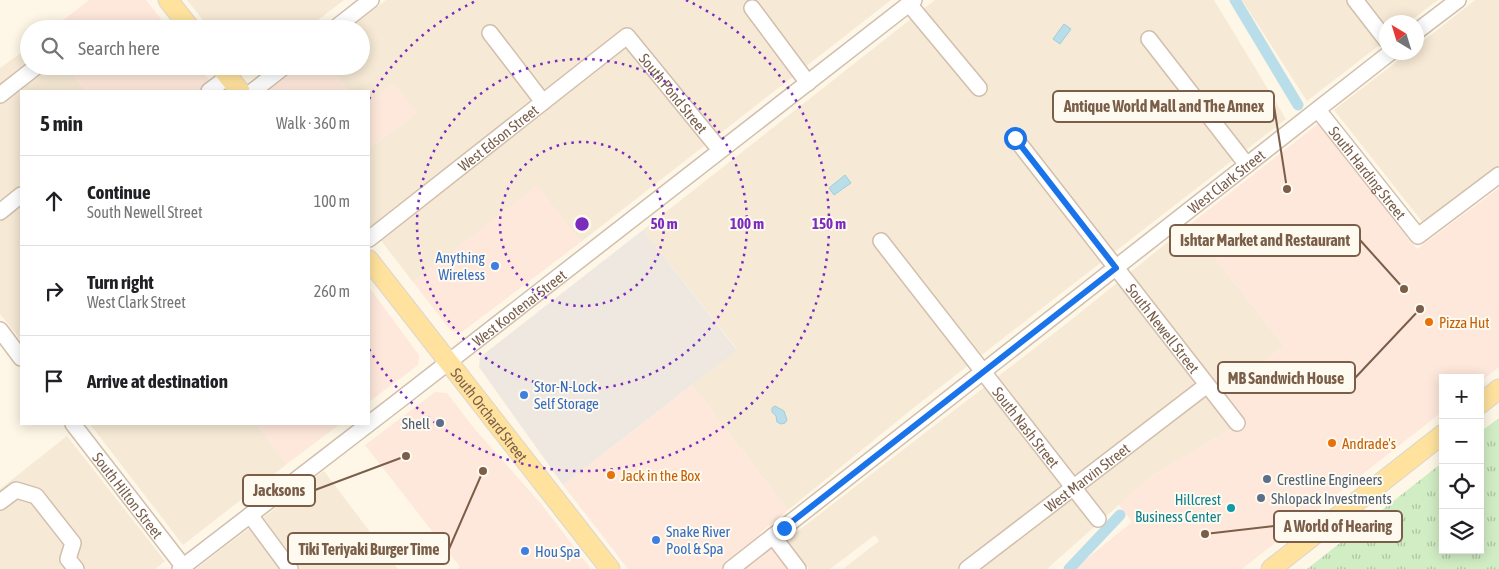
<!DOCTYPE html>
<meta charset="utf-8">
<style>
body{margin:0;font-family:"Asap Condensed",sans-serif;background:#f6f6f6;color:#202124}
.controls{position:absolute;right:15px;bottom:15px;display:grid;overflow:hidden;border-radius:0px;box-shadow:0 2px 12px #0003}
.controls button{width:45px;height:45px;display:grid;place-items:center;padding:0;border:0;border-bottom:1px solid #e0e0e0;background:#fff;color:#202124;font:25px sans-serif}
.compass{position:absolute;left:1379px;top:15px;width:45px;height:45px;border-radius:50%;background:#fff;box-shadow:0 2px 12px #0003;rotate:322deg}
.stop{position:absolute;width:15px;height:15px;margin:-11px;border:4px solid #1a73e8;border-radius:50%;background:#fff}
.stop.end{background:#1a73e8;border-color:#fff;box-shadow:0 1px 5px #0008}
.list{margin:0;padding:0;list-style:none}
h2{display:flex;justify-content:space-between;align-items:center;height:65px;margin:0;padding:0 20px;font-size:21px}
h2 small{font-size:16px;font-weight:400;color:#757577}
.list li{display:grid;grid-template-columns:32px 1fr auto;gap:15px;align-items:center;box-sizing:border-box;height:90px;padding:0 20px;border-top:1px solid #e0e0e0}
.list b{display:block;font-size:19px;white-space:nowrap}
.list p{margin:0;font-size:16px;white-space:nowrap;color:#757577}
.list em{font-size:16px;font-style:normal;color:#757577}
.icon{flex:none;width:28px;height:28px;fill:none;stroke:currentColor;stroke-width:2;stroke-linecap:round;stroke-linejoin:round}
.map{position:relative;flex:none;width:1499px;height:569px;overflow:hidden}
.search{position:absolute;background:#fff;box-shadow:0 2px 12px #0003;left:20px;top:20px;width:350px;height:55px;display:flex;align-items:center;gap:12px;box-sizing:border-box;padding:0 18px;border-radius:28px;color:#757577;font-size:19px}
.panel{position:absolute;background:#fff;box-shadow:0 2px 12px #0003;left:20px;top:90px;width:350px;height:335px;border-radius:0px}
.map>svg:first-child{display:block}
.residential{fill:#f6e9d5}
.commercial{fill:#fee8db}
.industrial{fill:#eee8e1}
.grass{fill:url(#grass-tufts)}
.water{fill:#badee9;stroke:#9fcddb}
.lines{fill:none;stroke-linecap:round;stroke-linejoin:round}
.canal{stroke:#badee9;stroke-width:11}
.minor-casing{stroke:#d1bfac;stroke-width:18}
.major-casing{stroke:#dcd5d0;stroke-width:21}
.minor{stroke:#fff;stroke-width:15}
.major{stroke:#ffe29d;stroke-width:19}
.route{stroke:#1a73e8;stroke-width:6}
.ring{fill:none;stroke:#7b2cbf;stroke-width:2.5;stroke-dasharray:2.5 5}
.shop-dot{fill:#3f7fe0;stroke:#fffaef;stroke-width:2}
.food-dot{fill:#e8710a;stroke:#fffaef;stroke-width:2}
.service-dot{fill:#5c6f8a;stroke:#fffaef;stroke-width:2}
.culture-dot{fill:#0f9aa8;stroke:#fffaef;stroke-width:2}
.labels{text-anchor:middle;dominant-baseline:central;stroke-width:4;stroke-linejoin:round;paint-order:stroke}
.street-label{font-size:15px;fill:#7a5e49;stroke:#fffaef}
.shop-label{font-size:15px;fill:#366cbe;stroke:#fffaef;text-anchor:start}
.food-label{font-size:15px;fill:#c56008;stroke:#fffaef;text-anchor:start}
.service-label{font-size:15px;fill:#4e5e75;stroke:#fffaef;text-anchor:start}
.culture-label{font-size:15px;fill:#0d838f;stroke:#fffaef;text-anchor:end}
.centre{fill:#7b2cbf;stroke:#fffaef;stroke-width:2.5}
.ring-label{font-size:15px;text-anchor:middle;font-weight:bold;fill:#7b2cbf;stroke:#fffaef;stroke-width:4;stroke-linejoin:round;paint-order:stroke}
.leader{fill:none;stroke:#7a5e49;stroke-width:2}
.callout-dot{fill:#7a5e49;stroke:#fffaef;stroke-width:2}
.callout{fill:#fffaef;stroke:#7a5e49;stroke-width:2}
.callout-label{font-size:16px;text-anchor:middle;font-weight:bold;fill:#7a5e49}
</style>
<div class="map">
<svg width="1499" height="569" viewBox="0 0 1499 569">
<defs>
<pattern id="grass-tufts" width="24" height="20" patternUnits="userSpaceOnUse" patternTransform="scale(1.25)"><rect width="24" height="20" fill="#d1edc4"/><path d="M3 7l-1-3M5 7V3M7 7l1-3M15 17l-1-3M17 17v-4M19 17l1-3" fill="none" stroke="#afc3a1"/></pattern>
</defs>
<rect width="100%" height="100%" fill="#fef7e7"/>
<!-- residential -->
<path class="residential" d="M 187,0 L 344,0 L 306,29 L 210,29 Z
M 386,0 L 891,0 L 581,242 L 537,186 L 413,282 L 369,225 L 369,149 L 416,113 L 394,84 L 369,103 L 369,91 L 349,91 L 329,66 L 361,66 L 361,29 L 348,29 Z
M 935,0 L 1214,0 L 1286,119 L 912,409 L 788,510 L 692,385 L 737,349 L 643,230 Z
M 1242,0 L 1438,0 L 1409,22 L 1386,22 L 1386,40 L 1307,101 Z
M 1475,0 L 1499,0 L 1499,167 L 1424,224 L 1334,110 L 1408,53 L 1416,52 L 1417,46 Z
M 29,47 L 29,66 L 66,66 L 86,91 L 21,91 L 21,340 L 0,314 L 0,68 Z
M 1189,225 L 1284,346 L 1211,402 L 1233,428 L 1150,477 L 1047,569 L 843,569 L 879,541 L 875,535 L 830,569 L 809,569 L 785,541 L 1066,324 Z
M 90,424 L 256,424 L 287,464 L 183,545 Z
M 67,436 L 165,561 L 155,569 L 0,569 L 0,489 Z
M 324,471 L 398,569 L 196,569 Z"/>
<!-- commercial -->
<path class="commercial" d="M 89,0 L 146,0 L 169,29 L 52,29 Z
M 66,66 L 198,66 L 218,91 L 86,91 Z
M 300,66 L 329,66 L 349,91 L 267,91 Z
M 394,84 L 417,112 L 369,149 L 369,103 Z
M 1319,123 L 1417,249 L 1499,188 L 1499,367 L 1480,382 L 1480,378 L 1443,378 L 1443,411 L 1242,569 L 1074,569 L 1132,522 L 1118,504 L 1150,477 L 1245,421 L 1223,392 L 1284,346 L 1189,225 Z
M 537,185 L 581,242 L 462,332 L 451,331 L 413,282 Z
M 369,287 L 419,355 L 418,365 L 369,402 Z
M 692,385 L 788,510 L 760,533 L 788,569 L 628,569 L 563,485 Z
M 435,392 L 447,393 L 473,427 L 542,505 L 591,569 L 457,569 L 460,567 L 365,445 Z
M 256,424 L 340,424 L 287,464 Z"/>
<!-- industrial -->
<path class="industrial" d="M 643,230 L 737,350 L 563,485 L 479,367 L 480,357 Z"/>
<!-- grass -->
<path class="grass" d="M 1499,418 L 1499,569 L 1307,569 L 1443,462 L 1443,550 L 1480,550 L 1480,432 Z"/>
<!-- water -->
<path class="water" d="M 1064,24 L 1071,29 L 1060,44 L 1053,39 Z
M 845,175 L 851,183 L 834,195 L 829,188 Z
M 775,406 L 784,411 L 787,420 L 785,423 L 781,424 L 777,422 L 776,416 L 772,412 L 772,408 Z"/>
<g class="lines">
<!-- canal -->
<path class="canal" d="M 1235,0 L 1298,105
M 1069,569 L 1120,515"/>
<!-- minor casing -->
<g class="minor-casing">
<g id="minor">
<path d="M 1355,0 L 1386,40"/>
<path d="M 909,4 L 979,88"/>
<path d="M 752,8 L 808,83"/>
<path d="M 334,29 L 371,0"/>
<path d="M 1416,32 L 1458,0"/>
<path d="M 490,33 L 543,102"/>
<path d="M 1149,39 L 1247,165"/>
<path d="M 209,91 L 228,77"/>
<path d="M 253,91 L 285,66"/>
<path d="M 0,95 L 37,66"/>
<path id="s1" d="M 1318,110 L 1418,236 L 1499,175"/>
<path id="s2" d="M 1015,138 L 1237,423"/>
<path d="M 0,212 L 21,195"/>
<path id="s3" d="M 369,239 L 627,36 L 720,150"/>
<path id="s4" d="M 881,241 L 1098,519"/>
<path d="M 0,330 L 21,358"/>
<path id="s5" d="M 73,424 L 183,566"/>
<path d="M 0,502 L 16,490 L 36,496 L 73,543 L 68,559 L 76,569"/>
<path d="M 250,515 L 290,569"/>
<path d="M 773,536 L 798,569"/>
<path id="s6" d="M 180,569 C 426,381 670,190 914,0"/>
<path id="s7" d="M 731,569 L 1391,52"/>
<path id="s8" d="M 967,569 L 1207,385"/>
</g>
</g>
<!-- major casing -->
<g class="major-casing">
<g id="major">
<path d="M 168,0 L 191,29"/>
<path d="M 220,66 L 240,91"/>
<path id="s9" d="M 369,260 L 610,569"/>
<path d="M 1480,404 L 1499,389"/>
<path d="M 1271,569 L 1443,434"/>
</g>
</g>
<!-- minor -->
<use href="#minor" class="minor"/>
<!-- major -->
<use href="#major" class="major"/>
</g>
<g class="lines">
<!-- route -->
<path class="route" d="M 784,528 L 1116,268 L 1015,138"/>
</g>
<!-- distance rings -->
<g class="ring">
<circle cx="582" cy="224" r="82"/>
<circle cx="582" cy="224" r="165"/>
<path d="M369 99A247 247 0 0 1 478 0M686 0A247 247 0 1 1 369 349"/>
</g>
<!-- markers -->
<g class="shop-dot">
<circle cx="495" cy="266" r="5"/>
<circle cx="524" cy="395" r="5"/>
<circle cx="656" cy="540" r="5"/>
<circle cx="525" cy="551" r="5"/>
</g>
<g class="food-dot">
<circle cx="1429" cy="322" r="5"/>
<circle cx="1332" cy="443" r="5"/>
<circle cx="611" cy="475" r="5"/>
</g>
<g class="service-dot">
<circle cx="440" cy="423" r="5"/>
<circle cx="1267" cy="479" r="5"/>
<circle cx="1261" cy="498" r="5"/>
</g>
<circle class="culture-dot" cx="1231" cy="508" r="5"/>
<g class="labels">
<!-- street labels -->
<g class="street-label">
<text stroke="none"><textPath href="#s3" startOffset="402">South Pond Street</textPath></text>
<text stroke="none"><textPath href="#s3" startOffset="164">West Edson Street</textPath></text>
<text stroke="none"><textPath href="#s1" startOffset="80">South Harding Street</textPath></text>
<text stroke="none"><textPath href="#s7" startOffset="629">West Clark Street</textPath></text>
<text stroke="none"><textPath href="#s6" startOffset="428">West Kootenai Street</textPath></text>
<text stroke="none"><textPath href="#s2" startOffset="241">South Newell Street</textPath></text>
<text stroke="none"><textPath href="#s9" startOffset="196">South Orchard Street</textPath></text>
<text stroke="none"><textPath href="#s4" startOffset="236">South Nash Street</textPath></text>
<text stroke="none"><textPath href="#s8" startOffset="151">West Marvin Street</textPath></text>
<text stroke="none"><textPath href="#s5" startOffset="90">South Hilton Street</textPath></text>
</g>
<!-- shop labels -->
<g class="shop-label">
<text x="485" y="257" text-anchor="end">Anything<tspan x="485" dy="17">Wireless</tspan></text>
<text x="534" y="386">Stor-N-Lock<tspan x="534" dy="17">Self Storage</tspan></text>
<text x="666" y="531">Snake River<tspan x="666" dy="17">Pool &amp; Spa</tspan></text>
<text x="535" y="551">Hou Spa</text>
</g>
<!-- food labels -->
<g class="food-label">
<text x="1439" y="322">Pizza Hut</text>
<text x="1342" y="443">Andrade's</text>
<text x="621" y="475">Jack in the Box</text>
</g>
<!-- service labels -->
<g class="service-label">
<text x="430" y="423" text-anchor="end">Shell</text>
<text x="1277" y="479">Crestline Engineers</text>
<text x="1271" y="498">Shlopack Investments</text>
</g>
<!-- culture labels -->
<g class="culture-label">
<text x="1221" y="499">Hillcrest<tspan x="1221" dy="17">Business Center</tspan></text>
</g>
</g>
<circle cx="582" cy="224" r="8" class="centre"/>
<g class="ring-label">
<text x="664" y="229">50 m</text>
<text x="747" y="229">100 m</text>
<text x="829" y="229">150 m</text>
</g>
<!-- callouts -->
<path class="leader" d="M1287 189L1274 106M1404 289L1360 240M1420 309L1355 378M406 456L315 490M1205 534L1274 526M483 471L449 549"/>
<g class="callout-dot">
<circle cx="1287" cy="189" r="5"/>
<circle cx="1404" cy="289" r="5"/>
<circle cx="1420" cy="309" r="5"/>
<circle cx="406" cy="456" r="5"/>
<circle cx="1205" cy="534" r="5"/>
<circle cx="483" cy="471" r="5"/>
</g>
<g class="callout">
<rect x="1053" y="91" width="221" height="31" rx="5"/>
<rect x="1170" y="225" width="190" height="31" rx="5"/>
<rect x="1218" y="362" width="137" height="31" rx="5"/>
<rect x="243" y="475" width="72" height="31" rx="5"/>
<rect x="1274" y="511" width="128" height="31" rx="5"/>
<rect x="288" y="533" width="161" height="31" rx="5"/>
</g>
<g class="callout-label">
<text x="1164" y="112">Antique World Mall and The Annex</text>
<text x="1265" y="246">Ishtar Market and Restaurant</text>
<text x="1286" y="384">MB Sandwich House</text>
<text x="279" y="496">Jacksons</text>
<text x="1338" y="532">A World of Hearing</text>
<text x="369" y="555">Tiki Teriyaki Burger Time</text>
</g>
</svg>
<div class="controls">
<button>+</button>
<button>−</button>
<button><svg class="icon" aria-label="locate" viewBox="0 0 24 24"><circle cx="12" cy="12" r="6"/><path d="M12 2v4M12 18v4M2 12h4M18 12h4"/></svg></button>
<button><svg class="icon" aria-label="layers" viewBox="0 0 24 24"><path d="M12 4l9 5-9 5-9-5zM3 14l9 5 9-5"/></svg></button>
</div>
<svg class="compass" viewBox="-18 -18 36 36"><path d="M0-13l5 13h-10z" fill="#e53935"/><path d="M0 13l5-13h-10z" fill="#757577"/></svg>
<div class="stop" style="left:1015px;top:138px"></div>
<div class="stop end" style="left:784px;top:528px"></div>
<div class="search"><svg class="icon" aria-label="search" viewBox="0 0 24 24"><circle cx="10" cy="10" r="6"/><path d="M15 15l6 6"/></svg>Search here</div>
<section class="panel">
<h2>5 min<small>Walk · 360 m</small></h2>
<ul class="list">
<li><svg class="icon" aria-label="ahead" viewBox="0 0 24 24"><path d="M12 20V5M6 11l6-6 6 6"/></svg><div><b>Continue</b><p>South Newell Street</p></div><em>100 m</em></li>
<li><svg class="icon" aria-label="right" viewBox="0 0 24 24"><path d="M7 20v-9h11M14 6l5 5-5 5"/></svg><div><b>Turn right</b><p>West Clark Street</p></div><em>260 m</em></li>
<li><svg class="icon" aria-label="arrive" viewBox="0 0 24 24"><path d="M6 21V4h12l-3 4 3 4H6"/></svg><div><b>Arrive at destination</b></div></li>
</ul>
</section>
</div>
